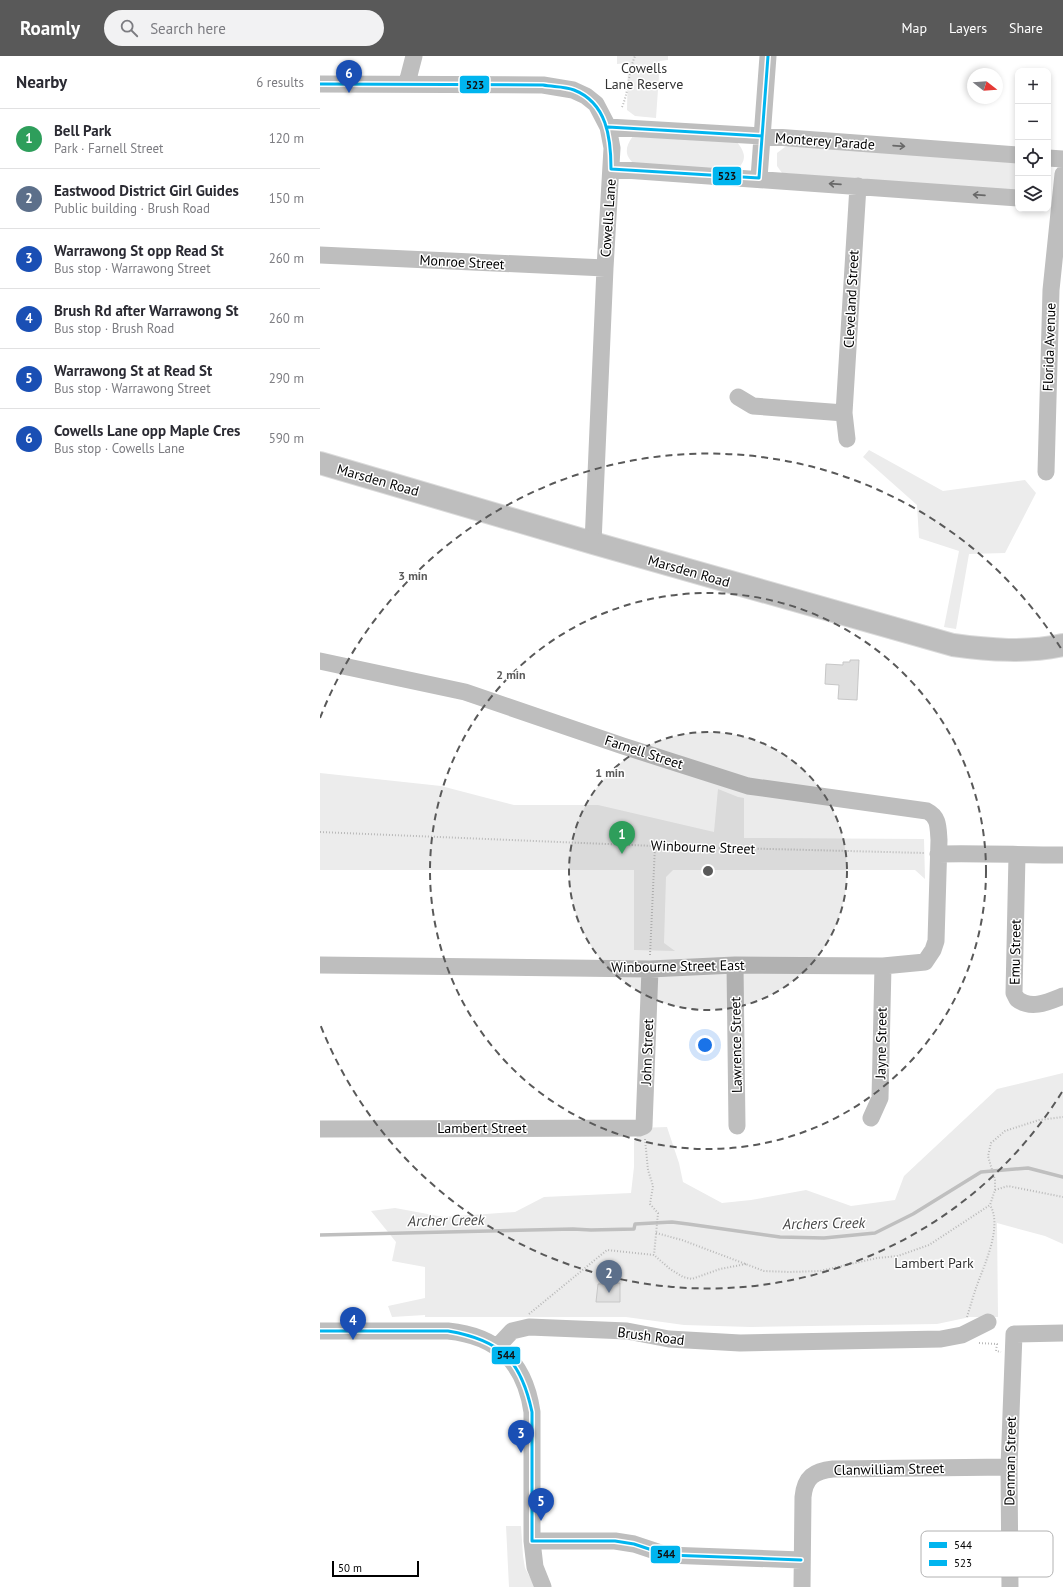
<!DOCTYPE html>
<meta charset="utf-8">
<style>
body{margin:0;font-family:"PT Sans",sans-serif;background:#f2f2f3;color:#2b2b33}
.controls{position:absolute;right:12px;top:12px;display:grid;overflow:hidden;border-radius:8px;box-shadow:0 2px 6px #0003}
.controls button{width:36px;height:36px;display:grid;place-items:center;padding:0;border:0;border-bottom:1px solid #e1e1e2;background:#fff;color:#2b2b33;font:20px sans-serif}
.compass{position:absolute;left:647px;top:12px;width:36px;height:36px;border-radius:50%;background:#fff;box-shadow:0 2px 6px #0003;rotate:107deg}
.scale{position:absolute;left:12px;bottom:10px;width:87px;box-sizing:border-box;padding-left:4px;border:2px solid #000;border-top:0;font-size:11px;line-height:14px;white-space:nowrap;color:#000;-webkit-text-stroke:3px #fff;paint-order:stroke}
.you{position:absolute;left:385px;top:989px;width:14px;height:14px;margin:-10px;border:3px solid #fff;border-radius:50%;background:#1a73e8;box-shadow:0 0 0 6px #1a73e833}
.badge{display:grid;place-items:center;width:26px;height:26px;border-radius:50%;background:#595959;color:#fff;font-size:13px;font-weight:700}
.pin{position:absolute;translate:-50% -33px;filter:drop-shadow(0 1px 2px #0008)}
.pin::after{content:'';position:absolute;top:21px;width:14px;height:12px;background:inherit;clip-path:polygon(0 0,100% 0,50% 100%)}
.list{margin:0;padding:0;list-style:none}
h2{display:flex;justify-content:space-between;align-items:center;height:52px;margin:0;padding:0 16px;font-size:17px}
h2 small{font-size:13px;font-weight:400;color:#7c7c81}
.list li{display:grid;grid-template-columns:26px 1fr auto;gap:12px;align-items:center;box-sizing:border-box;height:60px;padding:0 16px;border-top:1px solid #e1e1e2}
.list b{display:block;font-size:15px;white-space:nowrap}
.list p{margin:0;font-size:13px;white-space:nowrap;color:#7c7c81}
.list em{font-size:13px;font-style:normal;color:#7c7c81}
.icon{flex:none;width:22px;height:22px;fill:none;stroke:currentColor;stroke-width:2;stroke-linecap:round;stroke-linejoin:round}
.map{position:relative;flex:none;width:743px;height:1531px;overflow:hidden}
header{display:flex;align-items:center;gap:24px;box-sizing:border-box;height:56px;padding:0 20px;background:#595959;color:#fff}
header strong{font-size:19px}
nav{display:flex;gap:22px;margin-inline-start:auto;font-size:14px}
.search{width:280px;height:36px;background:#f2f2f3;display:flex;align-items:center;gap:10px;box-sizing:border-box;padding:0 14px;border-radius:22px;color:#7c7c81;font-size:15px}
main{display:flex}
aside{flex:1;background:#fff}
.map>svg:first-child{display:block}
.green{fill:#ececec}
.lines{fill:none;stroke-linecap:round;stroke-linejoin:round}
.stream{stroke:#bfbfbf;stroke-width:3.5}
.building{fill:#dfdfdf;stroke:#c7c7c7}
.major-casing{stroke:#dbdbdb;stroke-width:24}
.path{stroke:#b9b9b9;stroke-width:2;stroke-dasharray:1 2;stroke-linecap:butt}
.minor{stroke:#bebebe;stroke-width:17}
.major{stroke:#bebebe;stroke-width:22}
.bus-1-casing{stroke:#fff;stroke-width:6}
.bus-2-casing{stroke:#fff;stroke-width:6}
.bus-1{stroke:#00b5ef;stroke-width:3}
.bus-2{stroke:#00b5ef;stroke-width:3}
.oneway{stroke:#686868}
.ring{fill:none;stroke:#595959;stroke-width:2;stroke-dasharray:7 5}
.labels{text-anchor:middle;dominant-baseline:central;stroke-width:3;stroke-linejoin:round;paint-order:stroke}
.park-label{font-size:14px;fill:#333;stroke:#fff}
.street-label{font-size:14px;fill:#000;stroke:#fff}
.water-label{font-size:15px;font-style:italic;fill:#444;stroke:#fff}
.key{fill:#fff;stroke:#b2b2b2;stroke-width:1}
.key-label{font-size:11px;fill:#000}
.centre{fill:#595959;stroke:#fff;stroke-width:2}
.ring-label{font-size:12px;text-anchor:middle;font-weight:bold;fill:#595959;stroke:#fff;stroke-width:3;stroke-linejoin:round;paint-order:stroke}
.line-badge{stroke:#fff;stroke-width:1.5}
.pale-badge-label{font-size:11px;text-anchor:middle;font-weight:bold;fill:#111}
</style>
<header>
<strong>Roamly</strong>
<div class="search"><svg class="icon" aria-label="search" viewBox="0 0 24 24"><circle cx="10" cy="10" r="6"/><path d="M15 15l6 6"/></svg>Search here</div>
<nav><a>Map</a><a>Layers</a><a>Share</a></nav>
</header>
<main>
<aside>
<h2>Nearby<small>6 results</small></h2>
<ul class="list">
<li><span class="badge" style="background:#2e9e5b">1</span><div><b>Bell Park</b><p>Park · Farnell Street</p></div><em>120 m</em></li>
<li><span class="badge" style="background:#5c6f8a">2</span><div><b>Eastwood District Girl Guides</b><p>Public building · Brush Road</p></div><em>150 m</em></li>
<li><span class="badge" style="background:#1a4fb4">3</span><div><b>Warrawong St opp Read St</b><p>Bus stop · Warrawong Street</p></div><em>260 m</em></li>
<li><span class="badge" style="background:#1a4fb4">4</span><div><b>Brush Rd after Warrawong St</b><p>Bus stop · Brush Road</p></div><em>260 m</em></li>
<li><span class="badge" style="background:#1a4fb4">5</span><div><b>Warrawong St at Read St</b><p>Bus stop · Warrawong Street</p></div><em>290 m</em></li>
<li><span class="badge" style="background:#1a4fb4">6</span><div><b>Cowells Lane opp Maple Cres</b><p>Bus stop · Cowells Lane</p></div><em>590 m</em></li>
</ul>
</aside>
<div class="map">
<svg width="743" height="1531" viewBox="0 0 743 1531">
<rect width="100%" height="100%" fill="#fff"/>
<!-- green -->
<path class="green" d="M 297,0 L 348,0 L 348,4 L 340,5 L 336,62 L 315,60 L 307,54 L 308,7 L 297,8 Z
M 313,80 L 416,85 C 428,99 426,106 413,117 L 318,110 C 304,102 304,92 313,80 Z
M 472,89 L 698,103 L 698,137 L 462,117 L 457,110 L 457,97 L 465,91 Z
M 549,394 L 623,435 L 705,424 L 716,437 L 685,497 L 649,498 L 636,573 L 624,571 L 639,495 L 599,482 L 597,449 L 543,401 Z
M 0,717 L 121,730 L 194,749 L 278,749 L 394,776 L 398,733 L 418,741 L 424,742 L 424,782 L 604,783 L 605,823 L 595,814 L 353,814 L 346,821 L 344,887 L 355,895 L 314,894 L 314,814 L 0,814 Z
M 743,1017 L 743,1188 L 725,1180 L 677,1167 L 678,1261 L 650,1261 L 617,1268 L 431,1271 L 364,1269 L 306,1261 L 105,1261 L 105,1259 L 72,1261 L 68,1250 L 105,1242 L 105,1211 L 72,1205 L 76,1186 L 51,1155 L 75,1152 L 124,1161 L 195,1156 L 224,1141 L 311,1137 L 314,1111 L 314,1085 L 316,1085 L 318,1072 L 347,1071 L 359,1107 L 363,1126 L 402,1147 L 431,1144 L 486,1134 L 531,1150 L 575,1144 L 584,1120 L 677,1033 Z
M 186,1470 L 201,1470 L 203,1500 L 205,1512 L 215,1531 L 189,1531 Z"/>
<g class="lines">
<!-- stream -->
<path class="stream" d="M 0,1179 L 253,1173 L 271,1174 L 314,1173 L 315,1168 L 352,1166 L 368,1168 L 460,1181 L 504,1182 L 555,1177 L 593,1158 L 661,1116 L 708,1112 L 743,1121"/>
</g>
<!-- building -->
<path class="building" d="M 530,604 L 539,604 L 537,644 L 518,643 L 519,629 L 505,628 L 506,608 L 523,609 L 523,606 L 530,606 Z
M 300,1227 L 300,1246 L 276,1246 L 278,1228 Z"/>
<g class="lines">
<!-- major casing -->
<g class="major-casing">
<path id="major" d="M 0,407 L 273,487 L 633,589 C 669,594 707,597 743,589"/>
</g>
<!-- path -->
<path class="path" d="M 302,51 C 309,35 308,17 315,0
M 0,776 L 335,790 L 605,797
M 330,899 L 335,790
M 325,1083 L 328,1114 L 333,1130 L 330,1148 L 338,1157 L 334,1199
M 675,1134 L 688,1130 L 743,1141
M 336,1177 L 362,1184 L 444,1215 L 469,1216 L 500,1215 L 557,1202 L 578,1200 L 609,1189 L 670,1149 L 675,1134 L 675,1124 L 668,1100 L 671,1087 L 685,1075 L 719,1064 L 743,1061
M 209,1258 L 287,1194 L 334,1199 L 350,1213 L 363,1221 L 372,1223 L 400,1213 L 426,1208
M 647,1261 C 650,1251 653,1241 656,1232 C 664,1209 683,1171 670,1149
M 659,1287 L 677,1288 L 676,1295 L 681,1296"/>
<!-- minor -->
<path class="minor" d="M 87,27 L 94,0
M 0,28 L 223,29 L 253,34 L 266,40 L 276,48 L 288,71 L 292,92 L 285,212 L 273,487
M 288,71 L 442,80 L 698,99
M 728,102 L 743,103
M 291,113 L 698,142
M 439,122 L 448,0
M 0,199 L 285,212
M 418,341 L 433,350 L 524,357 L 538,130
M 524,357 L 527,383
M 726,416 L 731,234 L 743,118
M 0,605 L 145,636 L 303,690 L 428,730 L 607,755 C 619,761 618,771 619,784 L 616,885 L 613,894 L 605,906 L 563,910 L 415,909 L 330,913 L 0,909
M 618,798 C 660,797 701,799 743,799
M 697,799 L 694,937 L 697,943 C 711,954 728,946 743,940
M 415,909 L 417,1070
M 551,1062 L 560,1042 L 563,910
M 0,1073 L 319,1072 L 324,1070 L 330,913
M 0,1275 L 128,1275 C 178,1280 205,1307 212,1356 L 212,1485 L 215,1511 L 223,1531
M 177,1291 L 192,1275 L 209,1271 L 307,1275 L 349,1283 L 420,1287 L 621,1283 L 642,1279 L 668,1266
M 212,1485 L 295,1485 L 314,1488 L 347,1499 L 481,1504
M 482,1531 L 483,1441 C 485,1421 494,1415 513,1413 L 689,1411
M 690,1531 L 689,1411 L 694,1278 L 743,1277"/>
<!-- major -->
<use href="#major" class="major"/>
<!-- bus-1 casing -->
<g class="bus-1-casing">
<path id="bus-1" d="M 0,1275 L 128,1275 C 181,1284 201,1304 212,1356 L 212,1485
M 212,1485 L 295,1485 L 314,1488 L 347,1499 L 481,1504"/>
</g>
<!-- bus-2 casing -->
<g class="bus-2-casing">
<path id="bus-2" d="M 0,28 L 223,29 C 233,31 244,30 254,34 C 287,47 291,82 291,113 L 439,122 L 448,0
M 288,71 L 442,80"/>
</g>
<!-- bus-1 -->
<use href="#bus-1" class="bus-1"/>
<!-- bus-2 -->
<use href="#bus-2" class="bus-2"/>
</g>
<!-- one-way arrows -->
<defs><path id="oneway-shaft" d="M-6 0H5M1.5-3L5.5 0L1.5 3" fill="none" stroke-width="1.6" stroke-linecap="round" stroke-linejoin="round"/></defs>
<g class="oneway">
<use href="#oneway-shaft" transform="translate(579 90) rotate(4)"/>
<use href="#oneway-shaft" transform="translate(515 128) rotate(-176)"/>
<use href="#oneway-shaft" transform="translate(659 139) rotate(-176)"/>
</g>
<!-- distance rings -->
<circle cx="388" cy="815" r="139" fill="#595959" fill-opacity=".12"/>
<g class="ring">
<circle cx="388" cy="815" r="139"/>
<circle cx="388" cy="815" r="278"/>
<path d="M742 1036A417 417 0 0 1 0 968M0 662A417 417 0 0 1 742 594"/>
</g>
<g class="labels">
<!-- park labels -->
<g class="park-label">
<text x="324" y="12">Cowells<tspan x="324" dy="16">Lane Reserve</tspan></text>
<text x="614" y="1207">Lambert Park</text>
</g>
<!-- street labels -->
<g class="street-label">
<text transform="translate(505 85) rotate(4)">Monterey Parade</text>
<text transform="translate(288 162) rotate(-86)">Cowells Lane</text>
<text transform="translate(142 206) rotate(3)">Monroe Street</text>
<text transform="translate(531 243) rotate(-87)">Cleveland Street</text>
<text transform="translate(729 291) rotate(-88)">Florida Avenue</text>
<text transform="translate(58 424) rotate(16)">Marsden Road</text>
<text transform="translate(369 515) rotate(16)">Marsden Road</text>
<text transform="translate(324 696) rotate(18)">Farnell Street</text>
<text transform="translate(383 791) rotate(2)">Winbourne Street</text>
<text transform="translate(695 896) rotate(-89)">Emu Street</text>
<text transform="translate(358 910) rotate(-1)">Winbourne Street East</text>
<text transform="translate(561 987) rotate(-89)">Jayne Street</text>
<text transform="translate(416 989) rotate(-91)">Lawrence Street</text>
<text transform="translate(327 996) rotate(-88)">John Street</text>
<text x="162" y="1072">Lambert Street</text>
<text transform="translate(331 1280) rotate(7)">Brush Road</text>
<text transform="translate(690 1405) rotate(-89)">Denman Street</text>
<text transform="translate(569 1413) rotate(-1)">Clanwilliam Street</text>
</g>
<!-- water labels -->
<g class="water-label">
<text transform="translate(126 1164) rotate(-1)">Archer Creek</text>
<text transform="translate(504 1167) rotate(-1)">Archers Creek</text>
</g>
</g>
<!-- legend -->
<rect x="601" y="1475" width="132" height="46" rx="6" class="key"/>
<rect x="609" y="1486" width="18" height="6" fill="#00b5ef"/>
<rect x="609" y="1504" width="18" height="6" fill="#00b5ef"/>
<g class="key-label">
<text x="634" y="1493">544</text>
<text x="634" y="1511">523</text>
</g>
<circle cx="388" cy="815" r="6" class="centre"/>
<g class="ring-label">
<text x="93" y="524">3 min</text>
<text x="191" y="623">2 min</text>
<text x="290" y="721">1 min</text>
</g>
<g class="line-badge">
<rect x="139" y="19" width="31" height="19" rx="4" fill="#00b5ef"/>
<rect x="392" y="110" width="30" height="20" rx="4" fill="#00b5ef"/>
<rect x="171" y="1290" width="30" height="19" rx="4" fill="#00b5ef"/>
<rect x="330" y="1489" width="31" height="19" rx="4" fill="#00b5ef"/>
</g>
<g class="pale-badge-label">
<text x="155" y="33">523</text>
<text x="407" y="124">523</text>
<text x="186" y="1303">544</text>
<text x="346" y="1502">544</text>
</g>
</svg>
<div class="controls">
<button>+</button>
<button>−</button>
<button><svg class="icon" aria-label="locate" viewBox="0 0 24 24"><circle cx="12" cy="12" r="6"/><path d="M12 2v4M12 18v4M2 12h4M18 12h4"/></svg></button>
<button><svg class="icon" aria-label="layers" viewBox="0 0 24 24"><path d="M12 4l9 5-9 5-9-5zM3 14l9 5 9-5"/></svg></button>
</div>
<svg class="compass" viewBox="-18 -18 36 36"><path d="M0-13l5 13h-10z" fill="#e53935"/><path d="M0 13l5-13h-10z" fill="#7c7c81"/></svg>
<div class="scale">50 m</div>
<div class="you"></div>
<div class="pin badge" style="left:302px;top:798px;background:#2e9e5b">1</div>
<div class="pin badge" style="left:289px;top:1237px;background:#5c6f8a">2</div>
<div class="pin badge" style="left:201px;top:1397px;background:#1a4fb4">3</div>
<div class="pin badge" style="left:33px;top:1284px;background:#1a4fb4">4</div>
<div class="pin badge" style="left:221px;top:1465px;background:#1a4fb4">5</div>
<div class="pin badge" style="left:29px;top:37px;background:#1a4fb4">6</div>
</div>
</main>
